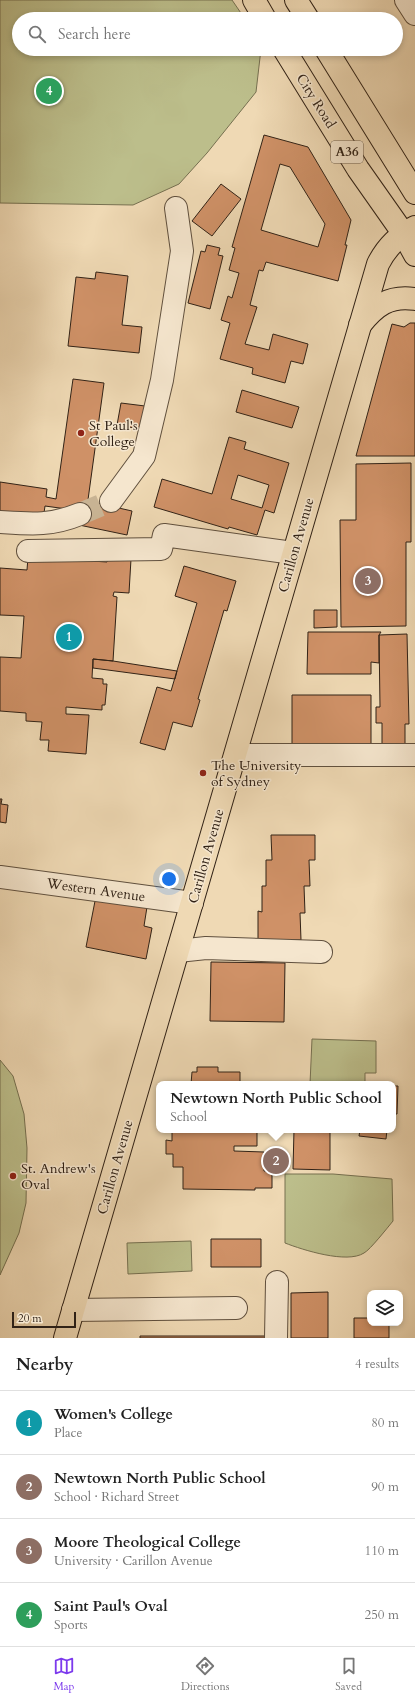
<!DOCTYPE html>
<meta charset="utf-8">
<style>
body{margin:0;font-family:Cardo,serif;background:#f2f2f2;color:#222}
.controls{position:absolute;right:12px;bottom:12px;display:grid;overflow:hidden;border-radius:8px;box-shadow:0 2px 6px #0003}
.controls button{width:36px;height:36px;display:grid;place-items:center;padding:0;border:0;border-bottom:1px solid #e0e0e0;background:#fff;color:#222;font:20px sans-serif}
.scale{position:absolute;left:12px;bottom:10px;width:64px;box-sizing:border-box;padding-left:4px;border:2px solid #312216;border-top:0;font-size:11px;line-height:14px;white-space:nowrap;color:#312216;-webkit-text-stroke:3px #f5e6ce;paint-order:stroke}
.you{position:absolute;left:169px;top:879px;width:14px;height:14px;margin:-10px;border:3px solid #fff;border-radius:50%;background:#1a73e8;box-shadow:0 0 0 6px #1a73e833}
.badge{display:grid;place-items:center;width:26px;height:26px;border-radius:50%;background:#7c3aed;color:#fff;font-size:13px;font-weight:700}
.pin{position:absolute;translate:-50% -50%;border:2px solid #fff;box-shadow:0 1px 4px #0006}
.popup{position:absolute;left:156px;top:1081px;width:240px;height:52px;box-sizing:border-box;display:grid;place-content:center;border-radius:8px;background:#fff;filter:drop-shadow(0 1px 3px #0005);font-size:13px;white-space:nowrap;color:#767676}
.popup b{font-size:15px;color:#222}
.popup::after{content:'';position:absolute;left:50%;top:100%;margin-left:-8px;border:8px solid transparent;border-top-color:#fff}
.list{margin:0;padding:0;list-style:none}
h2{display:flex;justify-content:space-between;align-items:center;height:52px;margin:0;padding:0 16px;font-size:17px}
h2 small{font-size:13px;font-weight:400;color:#767676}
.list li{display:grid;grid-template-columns:26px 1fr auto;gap:12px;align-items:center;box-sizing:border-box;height:64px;padding:0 16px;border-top:1px solid #e0e0e0}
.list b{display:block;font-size:15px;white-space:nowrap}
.list p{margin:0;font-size:13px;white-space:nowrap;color:#767676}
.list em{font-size:13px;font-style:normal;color:#767676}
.icon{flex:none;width:22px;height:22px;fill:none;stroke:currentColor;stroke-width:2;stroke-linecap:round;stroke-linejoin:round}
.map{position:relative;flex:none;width:415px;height:1338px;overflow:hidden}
.search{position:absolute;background:#fff;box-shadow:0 2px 6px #0003;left:12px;right:12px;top:12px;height:44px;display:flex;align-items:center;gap:10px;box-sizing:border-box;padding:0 14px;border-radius:22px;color:#767676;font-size:15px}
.sheet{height:308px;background:#fff}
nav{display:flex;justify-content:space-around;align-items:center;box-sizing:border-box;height:56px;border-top:1px solid #e0e0e0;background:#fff;font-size:11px;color:#767676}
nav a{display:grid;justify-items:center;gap:2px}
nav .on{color:#7c3aed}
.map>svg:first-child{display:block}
.green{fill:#bcbe8b;stroke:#767050}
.building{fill:#cf9167;stroke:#312216;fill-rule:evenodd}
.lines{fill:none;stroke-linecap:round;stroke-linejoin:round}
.minor-tunnel{stroke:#c9b494;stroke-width:22;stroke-dasharray:22 11;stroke-linecap:butt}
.minor-casing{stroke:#60503e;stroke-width:24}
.major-casing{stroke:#312216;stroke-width:24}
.highway-casing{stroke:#312216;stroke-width:24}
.minor{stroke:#f5e6ce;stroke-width:22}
.major{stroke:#efd9b4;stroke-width:22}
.highway{stroke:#efd9b4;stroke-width:22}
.poi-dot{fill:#8f2418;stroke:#f5e6ce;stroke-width:1.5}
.labels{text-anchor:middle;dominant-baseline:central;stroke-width:3;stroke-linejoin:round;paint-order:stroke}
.shield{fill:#f5e6ce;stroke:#6c5d4d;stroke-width:1}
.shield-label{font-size:13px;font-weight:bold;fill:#312216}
.street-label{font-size:14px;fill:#312216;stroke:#f5e6ce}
.poi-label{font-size:14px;fill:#312216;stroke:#f5e6ce;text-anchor:start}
</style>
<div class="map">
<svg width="415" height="1338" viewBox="0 0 415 1338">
<rect width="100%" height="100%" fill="#efd9b4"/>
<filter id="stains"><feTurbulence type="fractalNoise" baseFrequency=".005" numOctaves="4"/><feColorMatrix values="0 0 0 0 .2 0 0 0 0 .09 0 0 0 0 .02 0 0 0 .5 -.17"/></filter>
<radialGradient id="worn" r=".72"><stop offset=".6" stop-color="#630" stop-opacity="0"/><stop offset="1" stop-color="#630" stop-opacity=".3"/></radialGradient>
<!-- green -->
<path class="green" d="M 0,0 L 232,0 L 245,19 L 19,19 L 19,49 L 261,49 L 256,92 L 207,153 L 179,184 L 133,205 L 0,203 Z
M 312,1039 L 376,1041 L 376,1073 L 365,1073 L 365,1084 L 310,1084 Z
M 0,1060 L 13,1076 L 24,1114 L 27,1148 L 26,1203 L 19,1233 L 0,1275 Z
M 285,1174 L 333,1174 L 392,1179 L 393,1221 C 388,1227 370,1250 364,1253 C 347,1264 303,1250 285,1243 Z
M 191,1241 L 192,1271 L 128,1274 L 127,1243 Z"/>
<!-- building -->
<path class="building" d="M 264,135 L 308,147 L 351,220 L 345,245 L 347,245 L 338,281 L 266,262 L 263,271 L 259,270 L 250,305 L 257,307 L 245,344 L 269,350 L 273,334 L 308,344 L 303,364 L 291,361 L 285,383 L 252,374 L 253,368 L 220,359 L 230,323 L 221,320 L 228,296 L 232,298 L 239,273 L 229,270 L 235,248 L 232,247 ZM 280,164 L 290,167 L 325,224 L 318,247 L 261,230 Z
M 221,184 L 241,199 L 212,236 L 192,221 Z
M 207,245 L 220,248 L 218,255 L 223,256 L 210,309 L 188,303 L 201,251 L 205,252 Z
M 96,272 L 128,276 L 122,325 L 142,327 L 139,353 L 68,346 L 76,277 L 95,279 Z
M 410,323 L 415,323 L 415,456 L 356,456 L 392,324 L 404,327 Z
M 73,379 L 104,383 L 87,507 L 74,510 L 45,506 L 43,520 L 0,514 L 0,482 L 47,489 L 46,497 L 56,499 Z
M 242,390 L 299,407 L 292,428 L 236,412 Z
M 121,403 L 145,406 L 141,429 L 117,425 Z
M 229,437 L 246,442 L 244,449 L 289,463 L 274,513 L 265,510 L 257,535 L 229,527 L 228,529 L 154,507 L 162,479 L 212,494 ZM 238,475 L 269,485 L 262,508 L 231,499 Z
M 411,463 L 411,542 L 406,542 L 406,626 L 341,627 L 340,520 L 356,520 L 356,464 Z
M 88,501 L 132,511 L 127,535 L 79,525 Z
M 28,557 L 107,562 L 108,558 L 131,559 L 129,593 L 114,592 L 113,596 L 117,597 L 113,661 L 93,659 L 92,678 L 103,679 L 103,684 L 107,684 L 105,705 L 102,705 L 102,710 L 66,707 L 66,714 L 89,715 L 86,754 L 48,751 L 49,740 L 40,740 L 42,722 L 26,721 L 26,713 L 0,711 L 0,657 L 21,658 L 24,616 L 0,615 L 0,568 L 27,570 Z
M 184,566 L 236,581 L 227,611 L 224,610 L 198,699 L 200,700 L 192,727 L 173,722 L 165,750 L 140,743 L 157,687 L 171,691 L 197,603 L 175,596 Z
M 314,610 L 337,610 L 337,627 L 314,628 Z
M 308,632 L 381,632 L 379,635 L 379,663 L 371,662 L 371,674 L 307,674 Z
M 407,634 L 409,724 L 405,724 L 405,746 L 382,747 L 382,723 L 376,723 L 376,707 L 380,707 L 379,635 Z
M 93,659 L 113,661 L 177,671 L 175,679 L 93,668 Z
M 292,695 L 371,695 L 371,745 L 292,745 Z
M 0,799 L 2,799 L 1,804 L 8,805 L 6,823 L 0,822 Z
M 271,835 L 315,835 L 315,860 L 309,860 L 310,886 L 304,886 L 305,913 L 300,913 L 301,940 L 258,940 L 258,911 L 262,912 L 262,886 L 266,886 L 266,860 L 272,860 Z
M 96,896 L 147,907 L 144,926 L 152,928 L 146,959 L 86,947 Z
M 211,962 L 285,963 L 284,1022 L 210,1021 Z
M 197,1067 L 218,1067 L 218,1072 L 240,1072 L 240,1084 L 191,1084 L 192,1072 L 197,1072 Z
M 393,1086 L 398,1086 L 397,1114 L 393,1114 Z
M 172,1130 L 257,1130 L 257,1146 L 234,1146 L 234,1151 L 264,1152 L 264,1171 L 272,1171 L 272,1188 L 255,1188 L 255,1190 L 183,1189 L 183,1167 L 173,1167 L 173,1154 L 166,1154 L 166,1140 L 172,1141 Z
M 294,1130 L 330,1130 L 330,1170 L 293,1169 Z
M 360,1130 L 387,1130 L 386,1139 L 359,1136 Z
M 211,1239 L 261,1239 L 261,1267 L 211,1267 Z
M 328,1292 L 328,1338 L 291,1338 L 291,1293 Z
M 354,1318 L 370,1318 L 370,1323 L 389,1323 L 389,1338 L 354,1338 Z
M 140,1336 L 266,1336 L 266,1338 L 140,1338 Z"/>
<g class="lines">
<!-- minor-tunnel -->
<path class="minor-tunnel" d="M 80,514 L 111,501"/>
<!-- minor casing -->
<g class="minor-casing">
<path id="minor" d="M 406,0 L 415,14
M 111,501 L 144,456 L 162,380 L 182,251 L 176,208
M 0,522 C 31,524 51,526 80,514
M 28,551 L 161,549 L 164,535 L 293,553
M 236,755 L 415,755
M 0,877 L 192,903
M 178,951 L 206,948 L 321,952
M 73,1310 L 236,1308
M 276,1338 L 277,1282"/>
</g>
<!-- major casing -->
<g class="major-casing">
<path id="major" d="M 65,1338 L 378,264 C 386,248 399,235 415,227"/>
</g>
<!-- highway casing -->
<g class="highway-casing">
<path id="highway" d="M 254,0 L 265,19
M 296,0 L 308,19
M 284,49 L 358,169 L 403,233 L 415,255
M 326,49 L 415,193
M 360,325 C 375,306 389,295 415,299"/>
</g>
<!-- minor -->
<use href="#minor" class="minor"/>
<!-- major -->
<use href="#major" class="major"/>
<!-- highway -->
<use href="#highway" class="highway"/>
</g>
<!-- markers -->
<g class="poi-dot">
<circle cx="81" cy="433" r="4"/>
<circle cx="203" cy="773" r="4"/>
<circle cx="13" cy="1176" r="4"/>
</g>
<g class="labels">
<!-- shield labels -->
<rect class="shield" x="331" y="141" width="32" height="22" rx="3"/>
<g class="shield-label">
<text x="347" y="152">A36</text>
</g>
<!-- street labels -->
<g class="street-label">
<text transform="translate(316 101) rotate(58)">City Road</text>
<text transform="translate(296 545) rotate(-74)">Carillon Avenue</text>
<text transform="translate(206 856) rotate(-74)">Carillon Avenue</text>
<text transform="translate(96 890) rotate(8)">Western Avenue</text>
<text transform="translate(115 1167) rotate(-74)">Carillon Avenue</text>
</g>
<!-- poi labels -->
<g class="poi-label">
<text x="89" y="425">St Paul's<tspan x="89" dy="16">College</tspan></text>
<text x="211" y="765">The University<tspan x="211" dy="16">of Sydney</tspan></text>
<text x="21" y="1168">St. Andrew's<tspan x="21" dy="16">Oval</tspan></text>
</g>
</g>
<rect width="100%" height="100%" filter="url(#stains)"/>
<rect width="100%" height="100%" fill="url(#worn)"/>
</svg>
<div class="controls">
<button><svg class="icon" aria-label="layers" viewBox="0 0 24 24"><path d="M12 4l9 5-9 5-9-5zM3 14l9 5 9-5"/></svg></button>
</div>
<div class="scale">20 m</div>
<div class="you"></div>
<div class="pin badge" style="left:69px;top:637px;background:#0f9aa8">1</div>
<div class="pin badge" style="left:276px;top:1161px;background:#8d6e63">2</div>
<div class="popup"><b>Newtown North Public School</b>School</div>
<div class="pin badge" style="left:368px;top:581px;background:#8d6e63">3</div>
<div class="pin badge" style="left:49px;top:91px;background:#2e9e5b">4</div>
<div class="search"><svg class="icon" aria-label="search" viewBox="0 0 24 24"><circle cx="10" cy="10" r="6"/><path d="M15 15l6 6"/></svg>Search here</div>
</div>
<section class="sheet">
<h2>Nearby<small>4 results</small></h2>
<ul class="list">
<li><span class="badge" style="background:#0f9aa8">1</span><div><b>Women's College</b><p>Place</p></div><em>80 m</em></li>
<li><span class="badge" style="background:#8d6e63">2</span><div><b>Newtown North Public School</b><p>School · Richard Street</p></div><em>90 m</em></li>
<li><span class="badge" style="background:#8d6e63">3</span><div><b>Moore Theological College</b><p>University · Carillon Avenue</p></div><em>110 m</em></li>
<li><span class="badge" style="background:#2e9e5b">4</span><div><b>Saint Paul's Oval</b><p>Sports</p></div><em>250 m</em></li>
</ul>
</section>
<nav>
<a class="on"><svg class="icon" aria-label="map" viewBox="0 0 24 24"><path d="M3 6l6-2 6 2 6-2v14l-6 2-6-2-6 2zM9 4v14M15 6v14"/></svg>Map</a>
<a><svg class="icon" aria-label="directions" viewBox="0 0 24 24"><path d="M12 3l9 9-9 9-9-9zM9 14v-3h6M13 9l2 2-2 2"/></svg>Directions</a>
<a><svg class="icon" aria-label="saved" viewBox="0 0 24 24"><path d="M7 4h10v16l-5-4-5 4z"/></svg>Saved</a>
</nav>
